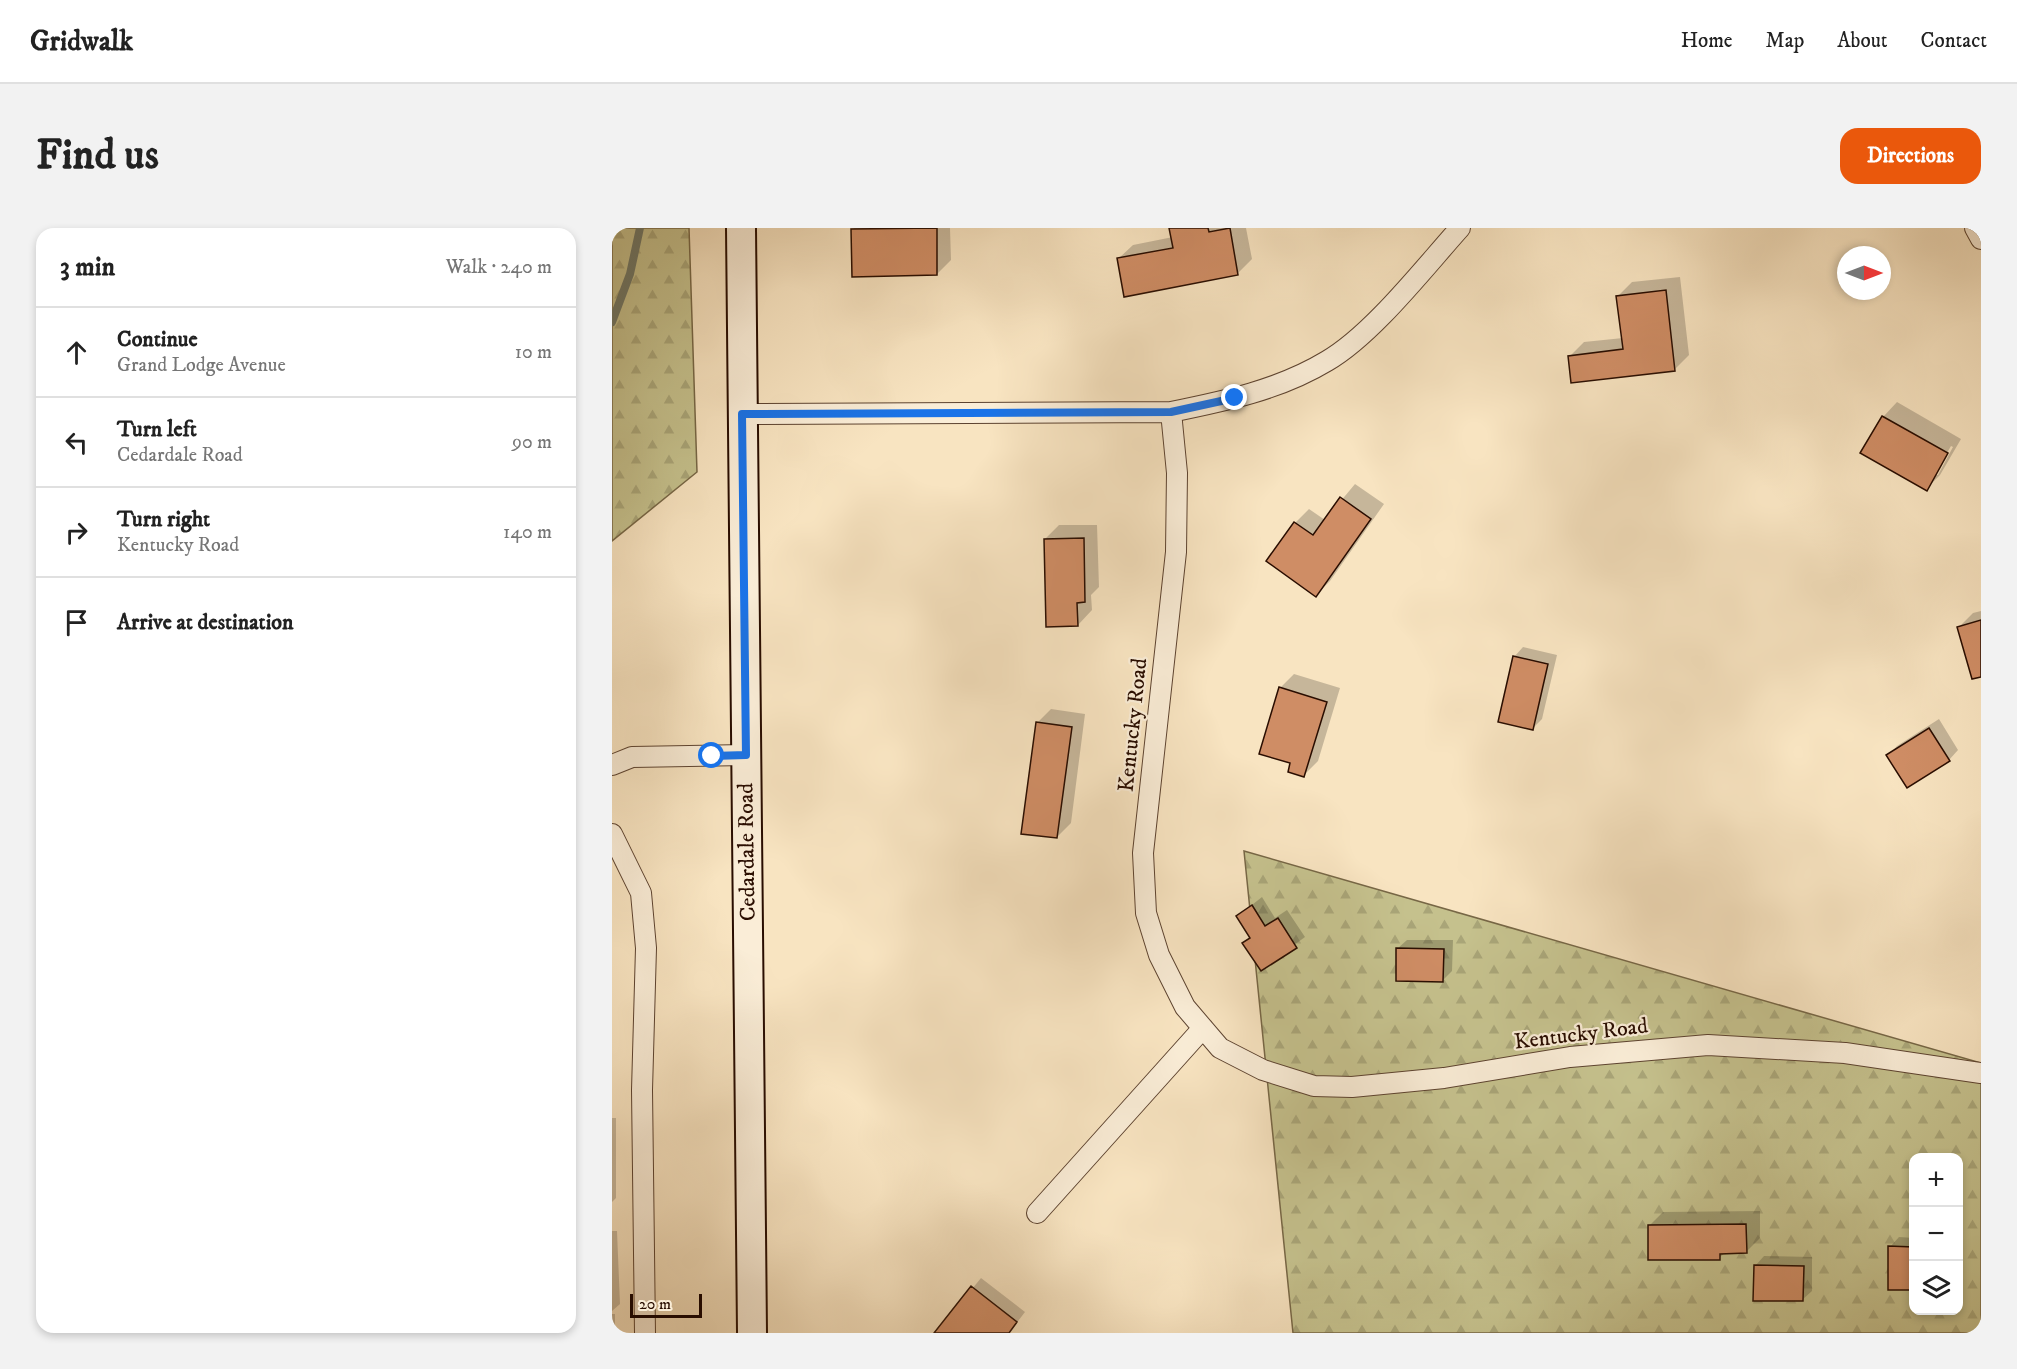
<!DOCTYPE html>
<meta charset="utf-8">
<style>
body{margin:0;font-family:"IM FELL DW Pica",serif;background:#f2f2f2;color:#222}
.controls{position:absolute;right:18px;bottom:18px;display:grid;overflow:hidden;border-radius:12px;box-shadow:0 3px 9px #0003}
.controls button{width:54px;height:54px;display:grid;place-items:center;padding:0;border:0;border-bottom:2px solid #e0e0e0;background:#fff;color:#222;font:30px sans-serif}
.compass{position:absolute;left:1225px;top:18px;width:54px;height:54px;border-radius:50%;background:#fff;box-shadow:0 3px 9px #0003;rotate:90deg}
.scale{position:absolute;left:18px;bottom:15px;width:72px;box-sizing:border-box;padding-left:6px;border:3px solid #290d00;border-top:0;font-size:16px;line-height:21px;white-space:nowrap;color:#290d00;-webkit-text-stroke:4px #faedd7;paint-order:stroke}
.stop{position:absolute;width:18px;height:18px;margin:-14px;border:4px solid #1a73e8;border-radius:50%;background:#fff}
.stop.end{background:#1a73e8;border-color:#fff;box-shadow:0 2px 6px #0008}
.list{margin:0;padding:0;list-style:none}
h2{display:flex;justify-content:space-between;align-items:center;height:78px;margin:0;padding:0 24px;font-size:26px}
h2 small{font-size:20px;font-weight:400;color:#767676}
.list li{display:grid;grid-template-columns:39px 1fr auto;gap:18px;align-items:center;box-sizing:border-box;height:90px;padding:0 24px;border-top:2px solid #e0e0e0}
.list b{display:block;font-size:22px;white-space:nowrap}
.list p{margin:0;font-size:20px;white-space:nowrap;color:#767676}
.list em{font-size:20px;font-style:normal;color:#767676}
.icon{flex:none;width:33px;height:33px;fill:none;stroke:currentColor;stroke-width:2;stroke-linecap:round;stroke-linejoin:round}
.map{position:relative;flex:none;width:1369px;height:1105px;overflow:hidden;border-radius:18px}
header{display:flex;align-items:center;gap:36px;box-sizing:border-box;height:84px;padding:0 30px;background:#fff;border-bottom:2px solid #e0e0e0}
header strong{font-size:28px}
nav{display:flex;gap:33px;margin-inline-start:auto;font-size:21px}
.intro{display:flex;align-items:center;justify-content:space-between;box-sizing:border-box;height:144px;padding:0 36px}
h1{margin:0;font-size:42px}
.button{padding:15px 27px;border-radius:18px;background:#ea580c;color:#fff;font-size:21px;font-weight:700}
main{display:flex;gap:36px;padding:0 36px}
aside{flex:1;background:#fff;border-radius:18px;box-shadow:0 3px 9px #0003}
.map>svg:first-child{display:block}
.forest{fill:url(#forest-firs);stroke:#776746;stroke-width:1.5;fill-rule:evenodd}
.shadow{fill:#0003;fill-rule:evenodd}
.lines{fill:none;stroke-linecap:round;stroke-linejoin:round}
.stream{stroke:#6f7868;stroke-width:8}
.building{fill:#cf8d65;stroke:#290d00;stroke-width:1.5}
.street-casing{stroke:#5d4330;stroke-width:22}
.secondary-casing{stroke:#290d00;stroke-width:32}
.street{stroke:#faedd7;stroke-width:20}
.secondary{stroke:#faedd7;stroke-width:28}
.route{stroke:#1a73e8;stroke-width:8}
.labels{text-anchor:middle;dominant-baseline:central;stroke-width:4.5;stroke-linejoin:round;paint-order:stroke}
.street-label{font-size:22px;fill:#290d00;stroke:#faedd7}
</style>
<header>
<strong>Gridwalk</strong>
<nav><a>Home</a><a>Map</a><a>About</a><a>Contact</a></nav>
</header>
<div class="intro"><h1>Find us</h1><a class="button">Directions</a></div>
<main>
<aside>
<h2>3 min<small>Walk · 240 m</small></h2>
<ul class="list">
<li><svg class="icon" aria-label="ahead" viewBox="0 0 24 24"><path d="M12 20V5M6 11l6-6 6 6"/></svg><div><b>Continue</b><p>Grand Lodge Avenue</p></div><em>10 m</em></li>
<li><svg class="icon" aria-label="left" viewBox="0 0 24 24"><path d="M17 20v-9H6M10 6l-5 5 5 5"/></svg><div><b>Turn left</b><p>Cedardale Road</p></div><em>90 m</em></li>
<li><svg class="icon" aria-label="right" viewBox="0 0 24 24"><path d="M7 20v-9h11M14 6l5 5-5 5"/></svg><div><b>Turn right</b><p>Kentucky Road</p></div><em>140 m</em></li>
<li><svg class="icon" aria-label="arrive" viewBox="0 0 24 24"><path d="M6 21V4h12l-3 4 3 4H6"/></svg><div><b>Arrive at destination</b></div></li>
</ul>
</aside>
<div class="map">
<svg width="1369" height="1105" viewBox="0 0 1369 1105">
<defs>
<pattern id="forest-firs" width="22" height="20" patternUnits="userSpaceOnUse" patternTransform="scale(1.5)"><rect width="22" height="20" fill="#c5c18d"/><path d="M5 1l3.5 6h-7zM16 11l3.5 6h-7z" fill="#a9a578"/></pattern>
</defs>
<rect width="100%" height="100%" fill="#f8e4c1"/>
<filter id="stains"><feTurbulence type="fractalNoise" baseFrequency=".00333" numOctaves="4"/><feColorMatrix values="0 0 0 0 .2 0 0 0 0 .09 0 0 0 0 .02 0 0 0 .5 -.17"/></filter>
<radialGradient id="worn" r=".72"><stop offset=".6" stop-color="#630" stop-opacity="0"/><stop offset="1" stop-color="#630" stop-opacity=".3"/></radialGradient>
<!-- forest -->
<path class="forest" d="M 0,0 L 77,0 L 85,244 L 0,313 Z
M 632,623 L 1369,835 L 1369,1105 L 681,1105 ZM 1302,930 L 1346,930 L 1346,1082 L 1302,1082 Z"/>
<!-- shadow -->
<path class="shadow" d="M 242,0 L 338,0 L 339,32 L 325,46 L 240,2 Z
M 559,0 L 634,0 L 640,31 L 626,45 L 506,31 L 521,17 L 561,9 Z
M 1068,49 L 1077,127 L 1063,141 L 958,128 L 972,114 L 1011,110 L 1006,68 L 1020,54 Z
M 1285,174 L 1349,211 L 1328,247 L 1314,261 L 1251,225 L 1271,189 ZM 1339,218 L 1341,219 L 1326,247 L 1322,247 Z
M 743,256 L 772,276 L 718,353 L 704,367 L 656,333 L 683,295 L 697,281 L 713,292 Z
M 447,297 L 485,297 L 487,359 L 479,367 L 480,382 L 466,397 L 433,311 Z
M 1369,383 L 1369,447 L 1361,449 L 1347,399 L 1361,385 Z
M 911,419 L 945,427 L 930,491 L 921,500 L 902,429 Z
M 682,446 L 728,460 L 706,533 L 692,547 L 680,534 L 668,460 Z
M 439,481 L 473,486 L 459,595 L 445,609 L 425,495 Z
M 1327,491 L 1346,522 L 1337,532 L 1296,558 L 1276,528 L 1285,518 Z
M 650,669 L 663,690 L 675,682 L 693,709 L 649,741 L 632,715 L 639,708 L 626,688 Z
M 795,712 L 841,712 L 840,743 L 831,752 L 785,721 Z
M 0,890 L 4,890 L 4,970 L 0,974 Z
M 1148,983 L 1148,1010 L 1134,1024 L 1114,1024 L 1107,1030 L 1037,998 L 1051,984 Z
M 0,1003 L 5,1003 L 8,1076 L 0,1083 Z
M 1287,1009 L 1302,1010 L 1302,1061 L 1278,1019 Z
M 1152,1028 L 1200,1029 L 1200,1063 L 1190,1072 L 1143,1038 Z
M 369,1050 L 413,1084 L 397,1105 L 324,1105 Z
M 0,1086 L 3,1086 L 3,1105 L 0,1105 Z"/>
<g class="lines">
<!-- stream -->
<path class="stream" d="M 0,94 L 18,46 L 28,0"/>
</g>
<!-- building -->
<path class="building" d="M 325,0 L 325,47 L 240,49 L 239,1 Z
M 557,0 L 596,0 L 597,4 L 618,0 L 626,47 L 512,69 L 505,30 L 561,20 Z
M 1054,62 L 1063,143 L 959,155 L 956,128 L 1011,121 L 1004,68 Z
M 1270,188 L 1336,225 L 1315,263 L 1248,225 Z
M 728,269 L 759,291 L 704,369 L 654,333 L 682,294 L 701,307 Z
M 472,310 L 473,374 L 465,375 L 466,398 L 434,399 L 432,311 Z
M 1369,392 L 1369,449 L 1360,451 L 1345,399 Z
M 901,428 L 936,436 L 921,502 L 886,494 Z
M 667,459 L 715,474 L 692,549 L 676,544 L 678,535 L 647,526 Z
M 424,494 L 460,499 L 445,610 L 409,606 Z
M 1317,500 L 1338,533 L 1295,560 L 1274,527 Z
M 640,677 L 653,698 L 666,690 L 685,720 L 649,743 L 630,715 L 638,710 L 624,688 Z
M 784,720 L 832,721 L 831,754 L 784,753 Z
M 1134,996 L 1135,1025 L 1108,1026 L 1108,1032 L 1036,1032 L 1036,997 Z
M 1276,1018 L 1302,1019 L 1302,1062 L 1276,1062 Z
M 1142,1037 L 1192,1038 L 1191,1073 L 1141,1073 Z
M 359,1058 L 405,1094 L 397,1105 L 322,1105 Z"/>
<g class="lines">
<!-- street casing -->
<g class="street-casing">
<path id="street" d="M 1363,0 L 1369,11
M 559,184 L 565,245 L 564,324 L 531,625 L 534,685 L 547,727 L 573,779 L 608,820 L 651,842 L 702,858 L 740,859 L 832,850 L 958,829 L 1096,817 L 1233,825 L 1369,845
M 130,186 L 559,184 C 613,173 667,162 715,133 C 760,107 812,40 848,0
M 0,537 L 20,529 L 134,527
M 0,606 L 29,665 L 34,720 L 30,862 L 33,1105
M 425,985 L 591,800"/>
</g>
<!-- secondary casing -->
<g class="secondary-casing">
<path id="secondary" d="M 129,0 L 140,1105"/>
</g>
<!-- street -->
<use href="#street" class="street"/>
<!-- secondary -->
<use href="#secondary" class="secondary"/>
</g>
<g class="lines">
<!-- route -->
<path class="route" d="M 100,528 L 134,527 L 130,186 L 559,184 L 623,170"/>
</g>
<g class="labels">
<!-- street labels -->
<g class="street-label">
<text transform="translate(521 497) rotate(-84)">Kentucky Road</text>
<text transform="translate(135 624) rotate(-91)">Cedardale Road</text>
<text transform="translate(969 806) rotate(-7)">Kentucky Road</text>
</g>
</g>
<rect width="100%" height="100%" filter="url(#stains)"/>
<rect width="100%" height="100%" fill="url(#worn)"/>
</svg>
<div class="controls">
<button>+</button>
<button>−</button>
<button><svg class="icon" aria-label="layers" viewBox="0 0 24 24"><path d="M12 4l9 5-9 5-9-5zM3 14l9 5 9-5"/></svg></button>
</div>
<svg class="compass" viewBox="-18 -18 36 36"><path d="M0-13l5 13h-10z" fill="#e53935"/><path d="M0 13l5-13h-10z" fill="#767676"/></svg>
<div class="scale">20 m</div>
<div class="stop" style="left:100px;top:528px"></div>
<div class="stop end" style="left:623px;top:170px"></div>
</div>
</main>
